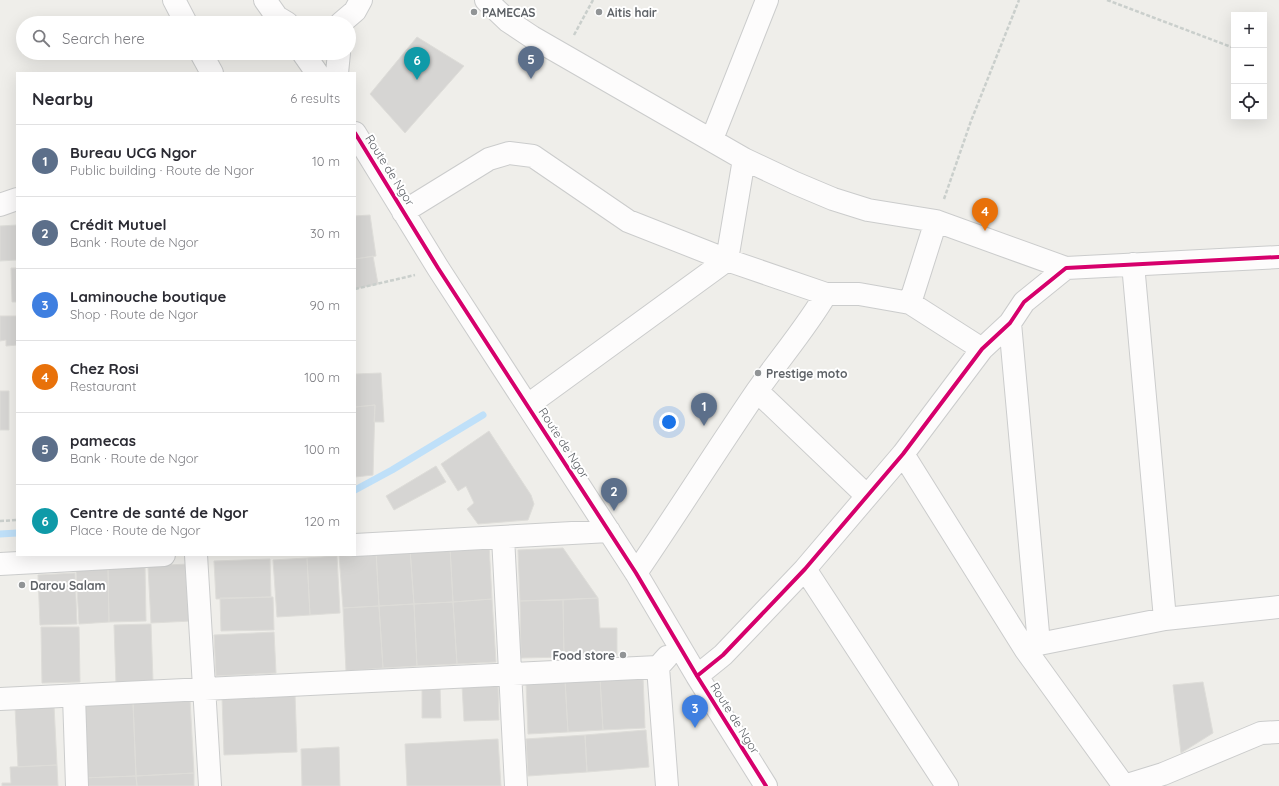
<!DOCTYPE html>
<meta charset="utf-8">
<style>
body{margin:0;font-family:Quicksand,sans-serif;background:#f2f2f3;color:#2b2b33}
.controls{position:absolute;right:12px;top:12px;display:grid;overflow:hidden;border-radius:0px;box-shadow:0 4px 16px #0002}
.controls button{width:36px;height:36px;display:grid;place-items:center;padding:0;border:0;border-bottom:1px solid #e1e1e2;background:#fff;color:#2b2b33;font:20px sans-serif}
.you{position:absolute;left:669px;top:422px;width:14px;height:14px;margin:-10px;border:3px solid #fff;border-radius:50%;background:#1a73e8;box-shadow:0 0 0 6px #1a73e833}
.badge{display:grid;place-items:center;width:26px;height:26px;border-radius:50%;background:#2563eb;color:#fff;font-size:13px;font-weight:700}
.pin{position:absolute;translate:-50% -33px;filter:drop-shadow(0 1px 2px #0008)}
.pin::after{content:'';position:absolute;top:21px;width:14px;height:12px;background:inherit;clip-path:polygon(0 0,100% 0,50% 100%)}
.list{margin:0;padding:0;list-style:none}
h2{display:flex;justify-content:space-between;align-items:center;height:52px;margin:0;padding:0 16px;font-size:17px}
h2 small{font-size:13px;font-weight:400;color:#7c7c81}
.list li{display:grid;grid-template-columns:26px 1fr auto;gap:12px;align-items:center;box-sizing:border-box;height:72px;padding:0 16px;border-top:1px solid #e1e1e2}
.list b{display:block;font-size:15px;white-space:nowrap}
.list p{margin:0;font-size:13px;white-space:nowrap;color:#7c7c81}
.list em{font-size:13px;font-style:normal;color:#7c7c81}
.icon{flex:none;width:22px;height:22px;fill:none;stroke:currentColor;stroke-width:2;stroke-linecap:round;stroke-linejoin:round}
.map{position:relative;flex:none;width:1279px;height:786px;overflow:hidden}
.search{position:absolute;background:#fff;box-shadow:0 4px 16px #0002;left:16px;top:16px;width:340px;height:44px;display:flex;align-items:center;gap:10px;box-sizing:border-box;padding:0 14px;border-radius:22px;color:#7c7c81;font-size:15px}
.panel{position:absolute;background:#fff;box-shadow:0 4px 16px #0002;left:16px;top:72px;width:340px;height:484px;border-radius:0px}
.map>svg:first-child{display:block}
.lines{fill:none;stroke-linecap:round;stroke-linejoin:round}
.stream{stroke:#bfe0f9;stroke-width:7}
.building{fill:#d6d5d3;stroke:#deddd9}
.minor-casing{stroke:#cbcccc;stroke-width:24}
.path{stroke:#cacfcc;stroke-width:2.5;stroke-dasharray:4 2;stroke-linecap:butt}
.minor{stroke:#fdfcfc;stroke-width:22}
.cycleway-casing{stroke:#fff;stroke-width:6}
.cycleway{stroke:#d6006c;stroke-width:4}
.poi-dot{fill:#919496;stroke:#fff;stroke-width:1.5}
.labels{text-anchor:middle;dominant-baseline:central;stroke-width:4;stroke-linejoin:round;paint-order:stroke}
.poi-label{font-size:12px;font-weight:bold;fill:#5f6368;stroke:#fff;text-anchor:start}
.street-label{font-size:12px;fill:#5f6368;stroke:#fff}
</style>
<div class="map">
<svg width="1279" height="786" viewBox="0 0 1279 786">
<rect width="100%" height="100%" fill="#efeeea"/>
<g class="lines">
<!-- stream -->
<path class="stream" d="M 355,490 L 392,470 L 483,415
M 0,534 L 17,533"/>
</g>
<!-- building -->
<path class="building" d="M 417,37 L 464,66 L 405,133 L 370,94 Z
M 370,215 L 376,256 L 355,259 L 355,216 Z
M 17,225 L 17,260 L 0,261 L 0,226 Z
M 373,256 L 378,284 L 355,289 L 355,259 Z
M 11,268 L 17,268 L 17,302 L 12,302 Z
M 0,316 L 17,316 L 17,345 L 6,346 L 6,340 L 0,341 Z
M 381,373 L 384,422 L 374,422 L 375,405 L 355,407 L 356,374 Z
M 0,391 L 9,391 L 9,430 L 0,430 Z
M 375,405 L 373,475 L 355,477 L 355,407 Z
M 489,431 L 531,495 L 534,504 L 528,520 L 478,524 L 467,509 L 474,503 L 466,486 L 458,491 L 441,464 Z
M 436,466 L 446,482 L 394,510 L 386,496 Z
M 489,544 L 492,599 L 453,602 L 450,547 Z
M 450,547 L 453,602 L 414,604 L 410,549 Z
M 563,548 L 598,598 L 520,601 L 518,550 Z
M 410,549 L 414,604 L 379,606 L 376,551 Z
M 376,551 L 379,606 L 343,608 L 339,555 L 355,555 Z
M 337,556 L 340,613 L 310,615 L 307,558 Z
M 307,558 L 310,615 L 277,617 L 273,560 Z
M 270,559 L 271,597 L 216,599 L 214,561 Z
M 188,564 L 191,621 L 151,623 L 148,566 Z
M 145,565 L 146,621 L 109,622 L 108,566 Z
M 108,568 L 109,622 L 79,624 L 76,570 Z
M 75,573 L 77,624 L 40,625 L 38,575 Z
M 273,597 L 274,630 L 221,631 L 220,598 Z
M 598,598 L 600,628 L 617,628 L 617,656 L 564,657 L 563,600 Z
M 492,599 L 496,662 L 457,664 L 453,602 Z
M 563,600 L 564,657 L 521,658 L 520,601 Z
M 453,602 L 457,664 L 417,666 L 414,604 Z
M 414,604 L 417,666 L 383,668 L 379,606 Z
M 379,606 L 383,668 L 346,671 L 343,608 Z
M 151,624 L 153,682 L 116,684 L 114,625 Z
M 41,627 L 79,627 L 80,682 L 42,683 Z
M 274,632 L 276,673 L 216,676 L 214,635 Z
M 643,676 L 645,728 L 603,730 L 600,678 Z
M 600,678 L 603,730 L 568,732 L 565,680 Z
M 565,680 L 568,732 L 528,734 L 526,682 Z
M 1203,682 L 1213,733 L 1181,753 L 1173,685 Z
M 498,684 L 499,720 L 464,721 L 462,685 Z
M 422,686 L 440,686 L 441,718 L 422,718 Z
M 295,694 L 297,752 L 224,755 L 222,697 Z
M 190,699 L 194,773 L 136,776 L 133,702 Z
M 133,702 L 136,776 L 82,778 L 79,704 Z
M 54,705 L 57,765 L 18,767 L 15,707 Z
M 646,730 L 649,767 L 587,772 L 585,735 Z
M 585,735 L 587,772 L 528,776 L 526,739 Z
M 498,739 L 501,786 L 407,786 L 405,744 Z
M 339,747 L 340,786 L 302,786 L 301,749 Z
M 57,765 L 58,786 L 2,786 L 2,783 L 11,783 L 10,767 Z
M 194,773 L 194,786 L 137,786 L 136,776 Z
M 136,776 L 137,786 L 83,786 L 82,778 Z"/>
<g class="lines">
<!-- minor casing -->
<g class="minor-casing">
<path id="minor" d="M 174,0 L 186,23
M 265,0 L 277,17 L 287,23
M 486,0 L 508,21 L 532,37 L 744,159 L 795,183 L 833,199 L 868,210 L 936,221 L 1066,268
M 341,23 L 355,11 L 361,0
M 201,53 L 212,73
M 303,53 L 317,73
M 337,73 L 339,53
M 355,133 L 438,268 L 636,573 L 697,676 L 766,786
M 712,139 L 767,0
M 0,205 L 17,199
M 403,212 L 489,159 L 509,153 L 533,156 L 628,221 L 727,260 L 826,294 L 859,294 L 910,303 L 982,349
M 1133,264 L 1165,619
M 910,303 L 936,221
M 1010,323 L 1039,644
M 757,391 L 867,496
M 528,405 L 727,260 L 744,159
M 903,454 L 1025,649 L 1124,786
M 503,537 L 516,786
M 355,545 L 609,531
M 196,555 L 210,786
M 0,564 L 164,555
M 805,569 L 947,786
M 636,573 C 677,513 716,451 757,391 C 780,358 806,328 826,294
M 1026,649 L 1039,644 L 1165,619 L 1279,607
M 667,657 L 658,667 L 667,786
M 697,676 L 723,655 L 805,569 L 903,454 L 982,349 L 1010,323 L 1024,302 L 1066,268 L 1279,257
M 74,696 L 77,786
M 0,699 L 658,667
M 1124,786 L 1163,774 L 1261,733 L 1279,732"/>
</g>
<!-- path -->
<path class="path" d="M 1107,0 L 1234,48
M 574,35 L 593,0
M 944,199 L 971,121 L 1019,0
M 355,289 L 415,275
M 0,521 L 17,520"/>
<!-- minor -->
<use href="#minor" class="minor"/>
<!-- cycleway casing -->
<g class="cycleway-casing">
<path id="cycleway" d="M 355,133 L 438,268 L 636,573 L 697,676 L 766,786
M 697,676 L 723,655 L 805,569 L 903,454 L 982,349 L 1010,323 L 1024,302 L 1066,268 L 1279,257"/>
</g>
<!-- cycleway -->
<use href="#cycleway" class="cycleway"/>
</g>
<!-- markers -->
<g class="poi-dot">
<circle cx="474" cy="12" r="4"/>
<circle cx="599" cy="12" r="4"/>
<circle cx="758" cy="373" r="4"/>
<circle cx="22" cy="585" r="4"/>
<circle cx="623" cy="655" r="4"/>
</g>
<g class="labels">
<!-- poi labels -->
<g class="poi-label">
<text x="482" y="12">PAMECAS</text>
<text x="607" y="12">Aitis hair</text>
<text x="766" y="373">Prestige moto</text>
<text x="30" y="585">Darou Salam</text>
<text x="615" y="655" text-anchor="end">Food store</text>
</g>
<!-- street labels -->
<g class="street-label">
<text transform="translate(390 170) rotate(58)">Route de Ngor</text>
<text transform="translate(564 443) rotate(57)">Route de Ngor</text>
<text transform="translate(735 718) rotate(58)">Route de Ngor</text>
</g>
</g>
</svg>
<div class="controls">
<button>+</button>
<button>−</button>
<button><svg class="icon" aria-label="locate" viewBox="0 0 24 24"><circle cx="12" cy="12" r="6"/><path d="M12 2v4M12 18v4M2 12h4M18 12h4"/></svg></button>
</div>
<div class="you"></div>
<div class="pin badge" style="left:704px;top:426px;background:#5c6f8a">1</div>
<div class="pin badge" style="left:614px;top:511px;background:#5c6f8a">2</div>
<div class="pin badge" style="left:695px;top:728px;background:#3f7fe0">3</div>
<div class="pin badge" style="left:985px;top:231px;background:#e8710a">4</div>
<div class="pin badge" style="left:531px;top:79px;background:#5c6f8a">5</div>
<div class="pin badge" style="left:417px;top:80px;background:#0f9aa8">6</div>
<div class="search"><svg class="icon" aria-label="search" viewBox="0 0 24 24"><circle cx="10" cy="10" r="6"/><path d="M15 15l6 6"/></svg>Search here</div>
<section class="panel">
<h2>Nearby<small>6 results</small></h2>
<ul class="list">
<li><span class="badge" style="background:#5c6f8a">1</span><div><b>Bureau UCG Ngor</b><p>Public building · Route de Ngor</p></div><em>10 m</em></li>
<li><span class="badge" style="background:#5c6f8a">2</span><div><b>Crédit Mutuel</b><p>Bank · Route de Ngor</p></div><em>30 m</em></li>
<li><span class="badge" style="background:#3f7fe0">3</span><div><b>Laminouche boutique</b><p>Shop · Route de Ngor</p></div><em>90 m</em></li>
<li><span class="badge" style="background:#e8710a">4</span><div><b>Chez Rosi</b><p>Restaurant</p></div><em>100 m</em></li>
<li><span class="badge" style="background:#5c6f8a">5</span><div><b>pamecas</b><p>Bank · Route de Ngor</p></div><em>100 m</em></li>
<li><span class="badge" style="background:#0f9aa8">6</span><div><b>Centre de santé de Ngor</b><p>Place · Route de Ngor</p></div><em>120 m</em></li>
</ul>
</section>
</div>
